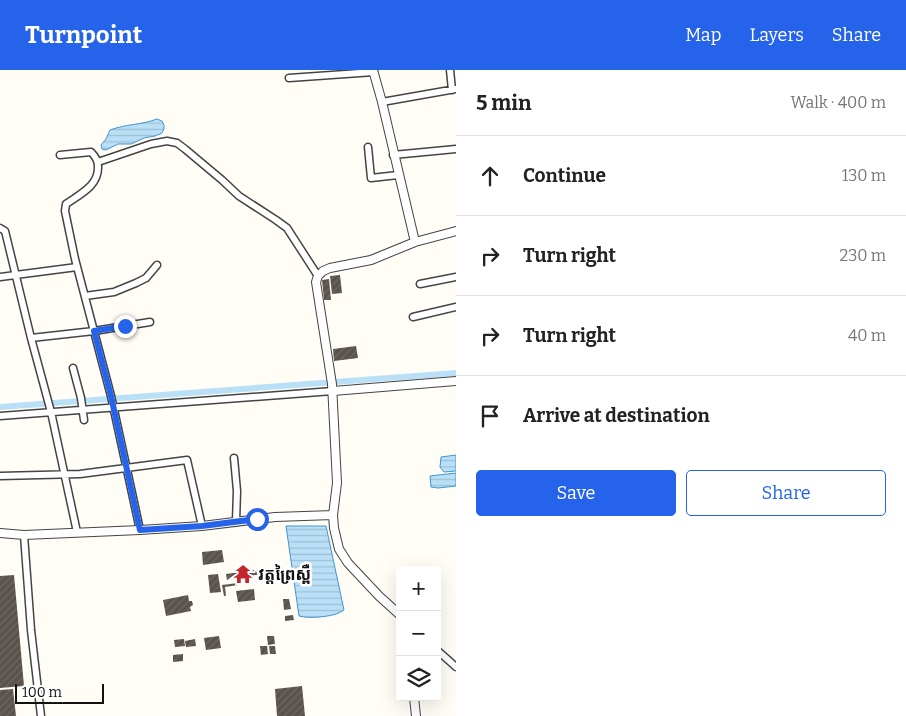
<!DOCTYPE html>
<meta charset="utf-8">
<style>
body{margin:0;font-family:Bitter,"Noto Sans Khmer",serif;background:#f2f2f2;color:#222}
.controls{position:absolute;right:15px;bottom:15px;display:grid;overflow:hidden;border-radius:5px;box-shadow:0 5px 20px #0002}
.controls button{width:45px;height:45px;display:grid;place-items:center;padding:0;border:0;border-bottom:1px solid #e0e0e0;background:#fff;color:#222;font:25px sans-serif}
.scale{position:absolute;left:15px;bottom:12px;width:89px;box-sizing:border-box;padding-left:5px;border:2px solid #111;border-top:0;font-size:14px;line-height:18px;white-space:nowrap;color:#111;-webkit-text-stroke:4px #fff;paint-order:stroke}
.stop{position:absolute;width:15px;height:15px;margin:-11px;border:4px solid #2563eb;border-radius:50%;background:#fff}
.stop.end{background:#2563eb;border-color:#fff;box-shadow:0 1px 5px #0008}
.list{margin:0;padding:0;list-style:none}
h2{display:flex;justify-content:space-between;align-items:center;height:65px;margin:0;padding:0 20px;font-size:21px}
h2 small{font-size:16px;font-weight:400;color:#767676}
.list li{display:grid;grid-template-columns:32px 1fr auto;gap:15px;align-items:center;box-sizing:border-box;height:80px;padding:0 20px;border-top:1px solid #e0e0e0}
.list b{display:block;font-size:19px;white-space:nowrap}
.list em{font-size:16px;font-style:normal;color:#767676}
.actions{display:flex;gap:10px;padding:15px 20px}
.actions a{flex:1;padding:11px 0;border:1px solid #2563eb;border-radius:5px;text-align:center;font-size:18px;color:#2563eb}
.actions .main{background:#2563eb;color:#fff}
.icon{flex:none;width:28px;height:28px;fill:none;stroke:currentColor;stroke-width:2;stroke-linecap:round;stroke-linejoin:round}
.map{position:relative;flex:none;width:456px;height:646px;overflow:hidden}
header{display:flex;align-items:center;gap:30px;box-sizing:border-box;height:70px;padding:0 25px;background:#2563eb;color:#fff}
header strong{font-size:24px}
nav{display:flex;gap:28px;margin-inline-start:auto;font-size:18px}
main{display:flex}
aside{flex:1;background:#fff}
.map>svg:first-child{display:block}
.water{fill:url(#water-rules);stroke:#3f96cf}
.lines{fill:none;stroke-linecap:round;stroke-linejoin:round}
.canal{stroke:#b9e0f7;stroke-width:6}
.building{fill:url(#building-hatch)}
.minor-casing{stroke:#444;stroke-width:9}
.tertiary-casing{stroke:#444;stroke-width:10}
.minor{stroke:#fff;stroke-width:6}
.tertiary{stroke:#fff;stroke-width:8}
.route{stroke:#2563eb;stroke-width:6}
.labels{text-anchor:middle;dominant-baseline:central;stroke-width:5;stroke-linejoin:round;paint-order:stroke}
.poi-label{font-size:16px;font-weight:bold;fill:#111;stroke:#fff;text-anchor:start}
</style>
<header>
<strong>Turnpoint</strong>
<nav><a>Map</a><a>Layers</a><a>Share</a></nav>
</header>
<main>
<div class="map">
<svg width="456" height="646" viewBox="0 0 456 646">
<defs>
<pattern id="water-rules" width="6" height="5" patternUnits="userSpaceOnUse" patternTransform="scale(1.25)"><rect width="6" height="5" fill="#b9e0f7"/><path d="M0 2.5h6" fill="none" stroke="#9ebfd3"/></pattern>
<pattern id="building-hatch" width="6" height="6" patternUnits="userSpaceOnUse" patternTransform="scale(1.25)"><rect width="6" height="6" fill="#5a524d"/><path d="M-1 1l2-2M0 6l6-6M5 7l2-2" fill="none" stroke="#6d6662"/></pattern>
</defs>
<rect width="100%" height="100%" fill="#fffdf5"/>
<!-- water -->
<path class="water" d="M 157,49 L 162,51 L 164,55 L 164,59 L 162,63 L 155,66 L 144,68 L 131,74 L 118,74 L 106,80 L 102,79 L 101,75 L 106,69 L 110,60 C 126,54 141,55 157,49 Z
M 456,385 L 456,401 L 444,402 L 440,397 L 441,387 Z
M 456,403 L 456,416 L 438,418 L 431,417 L 430,406 Z
M 286,456 L 326,456 L 344,540 C 336,547 309,549 299,546 Z"/>
<g class="lines">
<!-- canal -->
<path class="canal" d="M 0,337 L 456,303"/>
</g>
<!-- building -->
<path class="building" d="M 340,205 L 342,223 L 332,224 L 330,206 Z
M 329,209 L 331,230 L 324,230 L 322,210 Z
M 356,276 L 358,288 L 334,291 L 333,279 Z
M 222,480 L 224,492 L 203,495 L 202,482 Z
M 254,500 L 254,502 L 259,501 L 260,504 L 246,507 L 245,504 L 246,507 L 227,510 L 226,504 Z
M 218,504 L 221,522 L 210,523 L 208,505 Z
M 14,505 L 24,616 L 0,618 L 0,506 Z
M 238,513 L 238,515 L 225,517 L 226,526 L 224,526 L 222,515 Z
M 254,519 L 255,530 L 238,532 L 236,521 Z
M 188,525 L 189,531 L 192,531 L 193,535 L 190,537 L 191,541 L 166,546 L 163,530 Z
M 283,529 L 289,529 L 291,539 L 284,540 Z
M 293,545 L 294,550 L 285,551 L 285,546 Z
M 219,566 L 221,578 L 206,580 L 204,568 Z
M 267,566 L 274,566 L 275,574 L 268,575 Z
M 184,569 L 185,576 L 175,577 L 174,570 Z
M 195,569 L 196,576 L 186,577 L 185,571 Z
M 260,576 L 267,576 L 268,584 L 261,585 Z
M 269,576 L 275,576 L 276,584 L 270,584 Z
M 183,584 L 183,591 L 173,592 L 173,585 Z
M 302,616 L 305,646 L 277,646 L 275,619 Z
M 13,619 L 16,646 L 0,646 L 0,620 Z"/>
<g class="lines">
<!-- minor casing -->
<g class="minor-casing">
<path id="minor" d="M 450,0 L 452,20
M 289,8 L 374,2
M 382,32 L 456,19
M 368,77 L 371,108 L 398,105
M 60,85 L 91,82 C 95,86 98,90 98,96 C 99,116 80,124 66,134 L 65,141 L 75,189 L 111,326 L 140,460
M 393,85 L 456,79
M 98,92 L 151,74 L 167,71 L 177,73 L 185,79 L 222,110 L 239,126 L 276,150 L 287,158 L 318,206
M 0,158 L 5,161 L 31,268 L 51,342 L 77,462
M 0,207 L 77,197
M 420,214 L 456,207
M 85,226 L 114,222 L 136,213 L 146,208 L 157,195
M 413,247 L 456,237
M 31,268 L 94,261 L 150,252
M 73,298 L 81,328 L 84,350
M 0,346 L 333,321
M 234,388 L 237,421 L 236,452
M 0,406 L 80,404 L 187,390 L 202,456
M 24,465 L 31,560 L 41,646
M 437,580 L 456,597"/>
</g>
<!-- tertiary casing -->
<g class="tertiary-casing">
<path id="tertiary" d="M 373,0 L 382,32 L 415,172
M 333,321 L 456,311
M 0,463 L 24,465 L 140,460 L 202,456 L 275,447 L 333,445
M 400,545 L 379,526 L 348,493 L 339,479 L 334,458 L 333,445 L 337,413 L 332,314 L 316,212 L 318,206 L 323,201 L 330,198 L 371,190 L 415,172 L 456,161
M 414,627 L 416,646"/>
</g>
<!-- minor -->
<use href="#minor" class="minor"/>
<!-- tertiary -->
<use href="#tertiary" class="tertiary"/>
</g>
<g class="lines">
<!-- route -->
<path class="route" d="M 125,256 L 94,261 L 111,326 L 140,460 L 202,456 L 257,449"/>
</g>
<!-- icons -->
<defs>
<g id="temple-bare" transform="scale(1.5)"><path d="M0-6L5-2H3V0L6.5 2.5H4V6H1.5V3h-3V6H-4V2.5H-6.5L-3 0V-2H-5Z" fill="#c4262e" stroke="#fff" stroke-width="2.5" paint-order="stroke"/></g>
</defs>
<g fill-rule="evenodd">
<use href="#temple-bare" x="243" y="504"/>
</g>
<g class="labels">
<!-- poi labels -->
<g class="poi-label">
<text x="258" y="504">វត្តព្រៃស្ពឺ</text>
</g>
</g>
</svg>
<div class="controls">
<button>+</button>
<button>−</button>
<button><svg class="icon" aria-label="layers" viewBox="0 0 24 24"><path d="M12 4l9 5-9 5-9-5zM3 14l9 5 9-5"/></svg></button>
</div>
<div class="scale">100 m</div>
<div class="stop" style="left:257px;top:449px"></div>
<div class="stop end" style="left:125px;top:256px"></div>
</div>
<aside>
<h2>5 min<small>Walk · 400 m</small></h2>
<ul class="list">
<li><svg class="icon" aria-label="ahead" viewBox="0 0 24 24"><path d="M12 20V5M6 11l6-6 6 6"/></svg><div><b>Continue</b></div><em>130 m</em></li>
<li><svg class="icon" aria-label="right" viewBox="0 0 24 24"><path d="M7 20v-9h11M14 6l5 5-5 5"/></svg><div><b>Turn right</b></div><em>230 m</em></li>
<li><svg class="icon" aria-label="right" viewBox="0 0 24 24"><path d="M7 20v-9h11M14 6l5 5-5 5"/></svg><div><b>Turn right</b></div><em>40 m</em></li>
<li><svg class="icon" aria-label="arrive" viewBox="0 0 24 24"><path d="M6 21V4h12l-3 4 3 4H6"/></svg><div><b>Arrive at destination</b></div></li>
</ul>
<div class="actions"><a class="main">Save</a><a>Share</a></div>
</aside>
</main>
